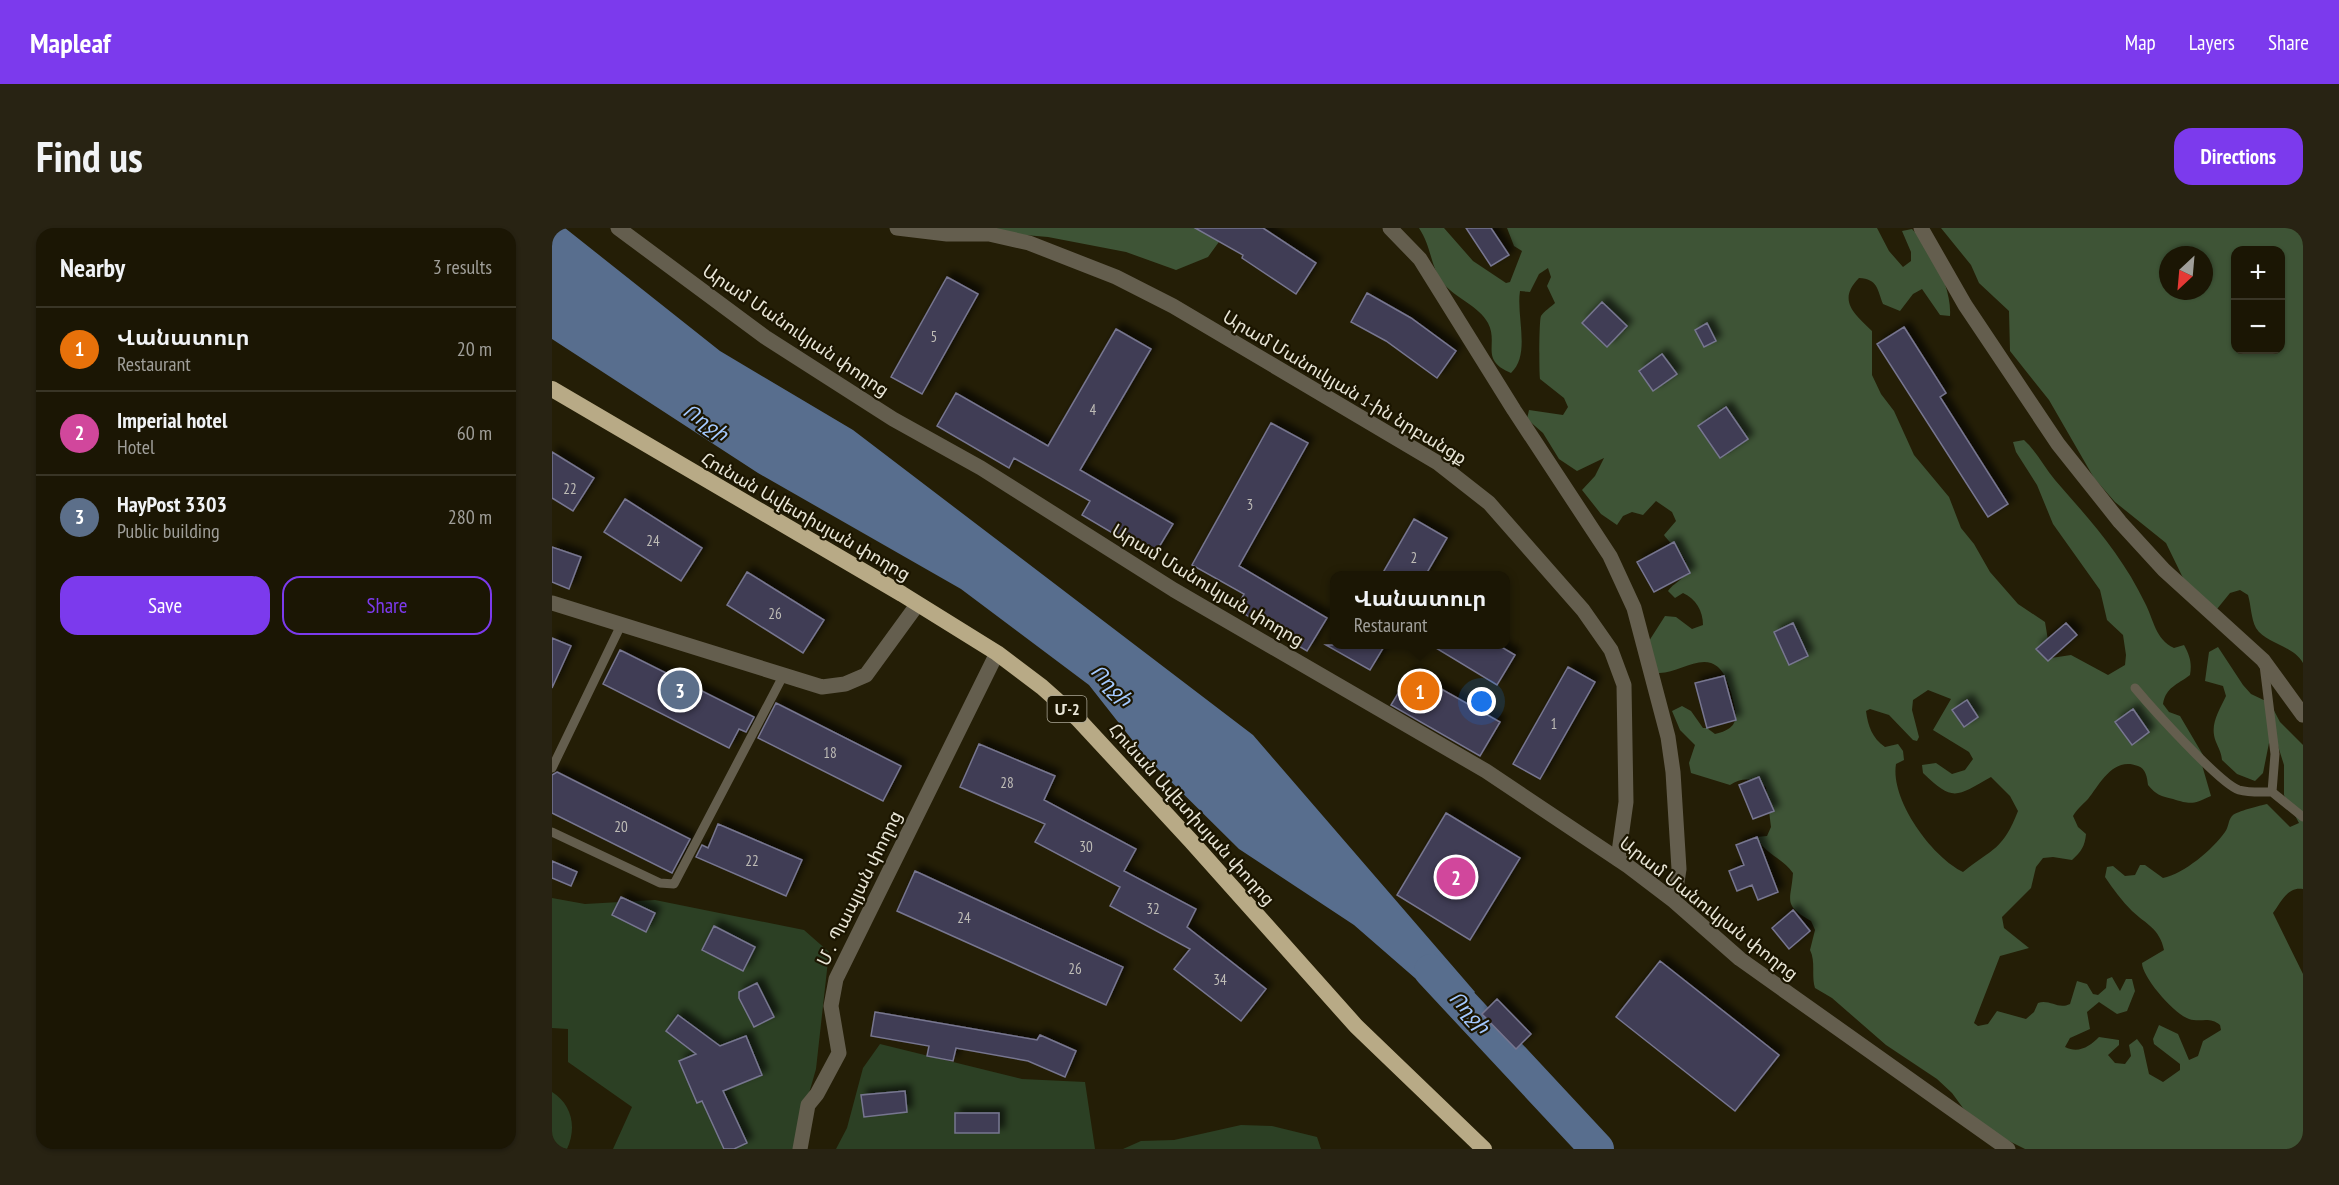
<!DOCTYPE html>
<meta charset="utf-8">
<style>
body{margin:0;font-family:"PT Sans Narrow","Noto Sans Armenian",sans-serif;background:#282313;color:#f1f3f6}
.controls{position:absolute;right:18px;top:18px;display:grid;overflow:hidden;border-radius:12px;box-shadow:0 2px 4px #0004}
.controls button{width:54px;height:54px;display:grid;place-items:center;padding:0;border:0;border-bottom:2px solid #393526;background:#1b1604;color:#f1f3f6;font:30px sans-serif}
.compass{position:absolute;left:1607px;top:18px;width:54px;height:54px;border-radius:50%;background:#1b1604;box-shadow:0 2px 4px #0004;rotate:206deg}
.you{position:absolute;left:930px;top:474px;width:21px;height:21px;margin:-15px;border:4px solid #fff;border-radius:50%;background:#1a73e8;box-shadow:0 0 0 9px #1a73e833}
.badge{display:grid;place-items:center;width:39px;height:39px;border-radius:50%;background:#7c3aed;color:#fff;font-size:20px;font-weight:700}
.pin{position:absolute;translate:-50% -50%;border:3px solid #fff;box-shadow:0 2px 6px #0006}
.popup{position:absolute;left:778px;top:343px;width:180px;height:78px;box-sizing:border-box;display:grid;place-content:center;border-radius:12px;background:#1b1604;filter:drop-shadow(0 2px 4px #0005);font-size:20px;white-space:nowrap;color:#a09f9a}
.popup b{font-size:22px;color:#f1f3f6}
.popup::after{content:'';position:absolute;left:50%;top:100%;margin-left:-12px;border:12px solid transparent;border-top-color:#1b1604}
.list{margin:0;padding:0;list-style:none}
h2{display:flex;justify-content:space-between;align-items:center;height:78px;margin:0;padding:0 24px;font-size:26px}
h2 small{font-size:20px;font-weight:400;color:#a09f9a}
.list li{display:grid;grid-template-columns:39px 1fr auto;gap:18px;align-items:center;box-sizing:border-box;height:84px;padding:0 24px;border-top:2px solid #393526}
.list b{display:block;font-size:22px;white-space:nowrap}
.list p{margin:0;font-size:20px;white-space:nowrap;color:#a09f9a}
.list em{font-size:20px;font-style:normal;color:#a09f9a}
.actions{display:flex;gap:12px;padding:18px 24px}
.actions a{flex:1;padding:14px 0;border:2px solid #7c3aed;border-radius:18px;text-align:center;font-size:21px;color:#7c3aed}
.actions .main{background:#7c3aed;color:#fff}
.map{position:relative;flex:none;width:1751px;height:921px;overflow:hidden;border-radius:18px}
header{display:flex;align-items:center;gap:36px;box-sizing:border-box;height:84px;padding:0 30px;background:#7c3aed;color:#fff}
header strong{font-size:28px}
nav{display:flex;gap:33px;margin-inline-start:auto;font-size:21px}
.intro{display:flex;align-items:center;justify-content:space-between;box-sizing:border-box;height:144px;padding:0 36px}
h1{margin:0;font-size:42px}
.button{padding:15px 27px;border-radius:18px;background:#7c3aed;color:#fff;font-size:21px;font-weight:700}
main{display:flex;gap:36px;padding:0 36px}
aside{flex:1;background:#1b1604;border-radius:18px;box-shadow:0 2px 4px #0004}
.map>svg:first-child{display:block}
.green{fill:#2c4024}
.forest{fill:#3e5436;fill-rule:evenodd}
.water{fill:#586e8e}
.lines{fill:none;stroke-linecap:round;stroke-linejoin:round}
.river{stroke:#586e8e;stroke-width:34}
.building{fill:#3f3d54;stroke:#777690;stroke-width:1.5;filter:url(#shadow)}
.service{stroke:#645e4e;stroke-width:9}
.minor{stroke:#645e4e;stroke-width:15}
.tertiary{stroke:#645e4e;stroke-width:15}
.trunk{stroke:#b8aa86;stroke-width:16}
.labels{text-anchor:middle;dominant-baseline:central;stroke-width:4.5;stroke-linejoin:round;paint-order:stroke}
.number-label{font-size:15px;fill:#bebcb6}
.shield{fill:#1b1500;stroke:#aba796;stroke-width:1.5}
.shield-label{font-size:16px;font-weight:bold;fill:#e9e6d7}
.street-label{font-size:18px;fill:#e9e6d7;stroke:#1b1500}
.water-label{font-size:20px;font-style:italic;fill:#a4c9ff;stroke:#1b1500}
</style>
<header>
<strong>Mapleaf</strong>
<nav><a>Map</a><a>Layers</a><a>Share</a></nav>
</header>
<div class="intro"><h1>Find us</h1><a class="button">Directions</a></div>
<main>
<aside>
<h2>Nearby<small>3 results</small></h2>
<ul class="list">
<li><span class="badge" style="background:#e8710a">1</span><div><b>Վանատուր</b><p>Restaurant</p></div><em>20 m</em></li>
<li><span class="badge" style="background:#d1479c">2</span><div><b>Imperial hotel</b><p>Hotel</p></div><em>60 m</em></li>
<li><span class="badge" style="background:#5c6f8a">3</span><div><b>HayPost 3303</b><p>Public building</p></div><em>280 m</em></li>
</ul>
<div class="actions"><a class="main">Save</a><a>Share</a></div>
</aside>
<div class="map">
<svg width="1751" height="921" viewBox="0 0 1751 921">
<defs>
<filter id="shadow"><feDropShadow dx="5.5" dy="-5.5" stdDeviation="3" flood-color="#0009"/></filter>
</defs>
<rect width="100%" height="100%" fill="#241e06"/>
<!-- green -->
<path class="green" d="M 0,670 L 33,676 L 103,672 L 252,702 L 277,724 L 264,841 L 241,921 L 61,921 L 80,879 L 16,834 L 16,801 L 0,800 Z
M 328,816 L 470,851 L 533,854 L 543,921 L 284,921 L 295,900 L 311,840 Z
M 0,864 C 20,876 25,900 15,921 L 0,921 Z
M 689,897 L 720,898 L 765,909 L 769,921 L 571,921 L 589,913 L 622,912 Z"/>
<!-- forest -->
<path class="forest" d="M 390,0 L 677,0 L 656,29 L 624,42 L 574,24 L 496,9 Z
M 867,0 L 892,0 L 921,33 L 954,55 L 958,54 L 970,23 L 962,18 L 955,0 L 1325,0 L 1337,23 L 1351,39 L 1359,33 L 1359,24 L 1350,3 L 1360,1 C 1380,21 1400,60 1398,88 L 1388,87 L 1370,61 L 1361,66 L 1348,83 L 1331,76 C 1325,61 1326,51 1307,50 C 1284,73 1304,87 1320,103 L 1320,147 L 1329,166 L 1342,183 L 1362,227 L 1397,269 L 1409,300 L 1422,316 L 1438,344 L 1466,376 L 1493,394 L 1499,430 L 1519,427 L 1556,447 L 1573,437 L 1574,427 L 1571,407 L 1555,392 L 1548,362 L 1501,296 L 1485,257 L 1464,224 L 1461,214 L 1472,212 C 1485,224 1492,239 1503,252 C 1538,292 1570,327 1593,375 C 1602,392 1603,411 1622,420 L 1632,417 C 1638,428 1640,435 1638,447 C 1625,457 1614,459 1611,476 L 1617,484 L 1628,488 L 1651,527 L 1650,537 L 1659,568 C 1641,576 1640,577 1621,571 C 1609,568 1604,567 1596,557 C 1595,549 1594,541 1586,538 C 1561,528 1548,556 1536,571 C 1530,577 1525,581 1521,588 L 1526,599 L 1534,606 C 1533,618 1529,624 1520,632 L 1501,629 L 1491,630 L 1484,639 L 1479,660 L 1450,689 L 1452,700 L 1477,720 L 1448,728 L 1422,795 L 1426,798 L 1436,796 L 1445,783 L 1474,791 L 1482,784 L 1486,775 C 1498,771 1506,782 1518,776 L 1525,753 L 1535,756 L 1541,766 L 1546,767 L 1554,760 L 1555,751 L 1560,749 L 1568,763 L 1574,751 L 1580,751 L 1583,763 L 1575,783 L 1565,786 L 1547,774 L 1535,784 L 1538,801 L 1518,810 L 1513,819 C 1527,826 1538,818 1547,809 L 1567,812 L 1567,817 L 1556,827 L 1563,835 L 1573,836 L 1579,828 L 1577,817 L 1585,811 L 1591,819 L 1597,846 L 1611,854 L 1628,842 L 1628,836 L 1602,816 L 1601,811 L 1607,797 L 1626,806 L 1637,832 L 1646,828 L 1651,813 L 1669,802 L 1668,797 C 1657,788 1649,795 1637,791 C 1622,786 1590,749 1590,735 L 1612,722 C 1608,701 1594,696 1580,683 C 1570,673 1561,661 1553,649 L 1555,639 L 1561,638 L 1573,648 L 1583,647 L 1588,637 L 1593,637 L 1611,650 C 1632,646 1661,621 1673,604 C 1677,599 1676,591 1681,587 C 1684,584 1709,577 1715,576 L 1738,599 L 1747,595 L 1732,567 L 1732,537 L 1726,518 L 1717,515 L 1711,545 L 1703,553 L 1685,546 L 1670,532 C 1669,524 1667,521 1664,514 C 1657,497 1667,483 1674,468 L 1671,458 L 1653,453 L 1657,424 L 1666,419 L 1691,457 L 1699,466 L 1718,475 L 1728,494 L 1751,517 L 1751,661 C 1736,658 1729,674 1721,685 L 1751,746 L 1751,921 L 1473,921 L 1443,906 L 1411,880 L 1400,865 L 1385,851 L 1334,817 L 1280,770 L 1263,760 C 1259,747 1264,734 1258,722 L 1263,702 L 1259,693 C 1230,676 1239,674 1241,645 C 1230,629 1213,627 1205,609 L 1215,608 L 1219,599 L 1214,559 C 1201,550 1191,549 1178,557 L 1139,545 L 1137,535 L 1143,517 L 1128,502 L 1120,483 L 1130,478 L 1139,483 L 1151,500 L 1155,500 L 1163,506 C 1191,500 1184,485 1179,464 C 1175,453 1172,440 1159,435 C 1143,430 1123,446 1106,445 L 1097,413 L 1113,388 L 1124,389 L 1140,401 L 1151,397 C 1151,383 1144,371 1131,365 L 1123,370 L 1116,363 C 1120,357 1125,355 1130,350 C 1145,333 1119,318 1112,307 L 1124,293 L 1120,284 L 1104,273 L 1091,287 L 1080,284 L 1071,288 L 1065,297 L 1049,286 L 1030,262 L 1043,248 L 1052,230 L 1025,243 L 1007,231 L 991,205 L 975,191 L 977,182 L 1011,187 L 1016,179 L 1012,170 L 988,151 C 987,144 987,92 989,88 C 992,83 999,79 1003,75 L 995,58 L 999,49 L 996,40 L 987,46 L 978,64 L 968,63 C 964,88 979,127 959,145 C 927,132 947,116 936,95 C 927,78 903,70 891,55 C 878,38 880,20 867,0 ZM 1376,462 L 1399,471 L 1381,502 L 1417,524 L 1421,531 L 1413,542 L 1400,546 L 1384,535 L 1370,537 L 1371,545 C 1401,574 1404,569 1439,549 L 1458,568 L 1466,583 C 1451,622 1441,620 1411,644 C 1380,629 1338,572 1344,536 L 1352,532 L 1351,523 L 1346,516 L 1333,519 C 1320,510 1316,498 1314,483 L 1318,481 L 1337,487 L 1361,512 L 1365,513 L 1367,509 L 1360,482 L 1361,472 Z
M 1389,0 L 1751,0 L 1751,435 C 1741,417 1714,416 1704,400 C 1699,391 1699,377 1696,367 L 1688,362 L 1678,365 L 1665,381 L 1633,354 L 1614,315 L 1563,274 L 1542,250 L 1497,172 L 1458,123 L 1457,83 L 1427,55 L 1419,37 ZM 1684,22 L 1728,22 L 1728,122 L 1684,122 ZM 1616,27 L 1652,27 L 1652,63 L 1616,63 Z"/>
<!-- water -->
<path class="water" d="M 0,0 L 13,0 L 168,123 L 301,202 L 701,507 L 923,764 L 902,784 L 802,697 L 687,621 L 592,527 L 537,457 L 409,361 L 206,245 L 0,111 Z"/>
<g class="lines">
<!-- river -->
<path class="river" d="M 879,743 L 1045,921"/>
</g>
<!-- building -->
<path class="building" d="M 643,0 L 711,0 L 764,35 L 744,66 L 690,30 L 691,27 Z
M 914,0 L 939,0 L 957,27 L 939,38 Z
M 395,49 L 426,66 L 370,166 L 339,149 Z
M 815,65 L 859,90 L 904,123 L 885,150 L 834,113 L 799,94 Z
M 1050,74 L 1075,98 L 1055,119 L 1030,95 Z
M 1155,95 L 1164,113 L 1152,119 L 1143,102 Z
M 1352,99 L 1394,165 L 1388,169 L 1456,276 L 1436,289 L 1325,116 Z
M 564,101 L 599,121 L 528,242 L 621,296 L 601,329 L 530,287 L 538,273 L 462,230 L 457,240 L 385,198 L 404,165 L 496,218 Z
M 1110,126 L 1125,146 L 1101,163 L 1087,143 Z
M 1174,179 L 1196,211 L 1168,230 L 1146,198 Z
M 719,195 L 756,215 L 687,338 L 775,390 L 755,423 L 684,381 L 692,366 L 640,337 Z
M 0,224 L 42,250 L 21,283 L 0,270 Z
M 73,271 L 150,320 L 129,353 L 52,304 Z
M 862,291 L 895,310 L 873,348 L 829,348 Z
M 1122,314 L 1138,345 L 1102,364 L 1085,334 Z
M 0,319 L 29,329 L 17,361 L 0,354 Z
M 195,344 L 272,392 L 251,425 L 175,377 Z
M 1241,395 L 1256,428 L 1237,437 L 1222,404 Z
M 1514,395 L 1525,407 L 1496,433 L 1484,421 Z
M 0,410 L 19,418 L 0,460 Z
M 774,417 L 833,417 L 818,442 Z
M 879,417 L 946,417 L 963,427 L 945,457 Z
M 68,422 L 202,489 L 194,504 L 187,501 L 177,520 L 51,456 Z
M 1016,439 L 1043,454 L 988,551 L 961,536 Z
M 859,444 L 948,494 L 928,528 L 839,477 Z
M 1172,448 L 1184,492 L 1155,500 L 1143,455 Z
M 1415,472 L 1426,489 L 1412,499 L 1400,482 Z
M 224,475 L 349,538 L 331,573 L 206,510 Z
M 1581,481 L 1597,504 L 1580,517 L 1563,494 Z
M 427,516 L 503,548 L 492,572 L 584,621 L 572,643 L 644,681 L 635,699 L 714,761 L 689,793 L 622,741 L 638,721 L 558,678 L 568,659 L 483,614 L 493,596 L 408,559 Z
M 5,544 L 138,611 L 120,645 L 0,585 L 0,547 Z
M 1207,549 L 1222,583 L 1201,591 L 1187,557 Z
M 894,585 L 968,630 L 918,712 L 845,667 Z
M 166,596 L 250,632 L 234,668 L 144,629 L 150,617 L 156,620 Z
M 1205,609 L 1226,664 L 1206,672 L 1200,657 L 1185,663 L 1177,643 L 1192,637 L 1184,617 Z
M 0,633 L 25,644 L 19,658 L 0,650 Z
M 363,643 L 571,739 L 554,777 L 345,683 Z
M 69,669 L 103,685 L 94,704 L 60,687 Z
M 1241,682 L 1258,703 L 1237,721 L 1220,700 Z
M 162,698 L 203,719 L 191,743 L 150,722 Z
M 1108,733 L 1227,827 L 1183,883 L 1064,789 Z
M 205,755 L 222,789 L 202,799 L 187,770 L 187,764 Z
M 945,771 L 979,806 L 964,821 L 930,786 Z
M 323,784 L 485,812 L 488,807 L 524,823 L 513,849 L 476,833 L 404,820 L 401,833 L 375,828 L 377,818 L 319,808 Z
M 126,787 L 168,818 L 194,808 L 210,847 L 171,863 L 195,915 L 182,921 L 172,921 L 150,873 L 145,875 L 127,833 L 144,826 L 114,803 Z
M 353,863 L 355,884 L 312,889 L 309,867 Z
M 403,885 L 447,885 L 447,905 L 403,905 Z"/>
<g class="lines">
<!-- service -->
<path class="service" d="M 1583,460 C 1599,479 1668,556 1687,562 C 1698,565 1709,564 1720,564 L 1723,526 L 1712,437
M 0,540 L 69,397
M 1720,564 L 1751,589
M 0,604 L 108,655 L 122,656 L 231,448"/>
<!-- minor -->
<path class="minor" d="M 345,0 L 395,6 L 437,6 L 477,15 L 564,49 L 621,78 L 886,235 L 937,275 L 1031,382 L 1059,422 L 1072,457 L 1074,574 L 1066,631
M 0,375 L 270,459 L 293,456 L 314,447 L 365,377
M 248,921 L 256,877 L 265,866 L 287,825 L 279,778 L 284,751 L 445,425"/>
<!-- tertiary -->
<path class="tertiary" d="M 66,0 L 213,109 L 341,191 L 429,240 L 622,362 L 934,543 L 1076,638 L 1122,673 L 1188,731 L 1456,921
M 838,0 L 868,31 L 962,182 L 1058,328 L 1082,380 L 1116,509 L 1121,544 L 1127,641 L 1122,673
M 1369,0 L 1413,77 L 1506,216 L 1568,294 L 1612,342 L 1711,432 L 1751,487"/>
<!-- trunk -->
<path class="trunk" d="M 0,161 L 350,366 L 445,425 L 490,459 L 526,491 L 639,613 L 804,798 L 932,921"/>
</g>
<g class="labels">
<!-- number labels -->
<g class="number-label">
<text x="382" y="108">5</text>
<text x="541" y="181">4</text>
<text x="18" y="260">22</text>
<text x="698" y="276">3</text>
<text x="101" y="312">24</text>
<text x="862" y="329">2</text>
<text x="223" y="385">26</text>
<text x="1002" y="495">1</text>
<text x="278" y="524">18</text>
<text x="455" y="554">28</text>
<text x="69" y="598">20</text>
<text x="534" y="618">30</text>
<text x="200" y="632">22</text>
<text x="601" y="680">32</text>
<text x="412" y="689">24</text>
<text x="523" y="740">26</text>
<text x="668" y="751">34</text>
</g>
<!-- shield labels -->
<rect class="shield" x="495.5" y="468" width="39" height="26" rx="4.5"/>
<g class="shield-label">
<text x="515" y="481">Մ-2</text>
</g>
<!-- street labels -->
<g class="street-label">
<text transform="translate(244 102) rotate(34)">Արամ Մանուկյան փողոց</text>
<text transform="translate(793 159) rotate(31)">Արամ Մանուկյան 1-ին նրբանցք</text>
<text transform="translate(254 288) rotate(30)">Հունան Ավետիսյան փողոց</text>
<text transform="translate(656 357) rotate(31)">Արամ Մանուկյան փողոց</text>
<text transform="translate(640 586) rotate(48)">Հունան Ավետիսյան փողոց</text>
<text transform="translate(307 660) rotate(-64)">Մ․ Պապյան փողոց</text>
<text transform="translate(1157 680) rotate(38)">Արամ Մանուկյան փողոց</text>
</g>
<!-- water labels -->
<g class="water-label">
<text transform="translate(154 194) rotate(34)">Ողջի</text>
<text transform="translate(560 457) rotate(45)">Ողջի</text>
<text transform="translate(918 784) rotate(47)">Ողջի</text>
</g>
</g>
</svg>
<div class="controls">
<button>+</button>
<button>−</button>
</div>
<svg class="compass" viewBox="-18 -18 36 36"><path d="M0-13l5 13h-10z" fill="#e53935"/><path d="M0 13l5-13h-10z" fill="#a09f9a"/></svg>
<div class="you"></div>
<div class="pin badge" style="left:868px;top:463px;background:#e8710a">1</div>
<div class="popup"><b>Վանատուր</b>Restaurant</div>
<div class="pin badge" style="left:904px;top:649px;background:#d1479c">2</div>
<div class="pin badge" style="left:128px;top:462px;background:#5c6f8a">3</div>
</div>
</main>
